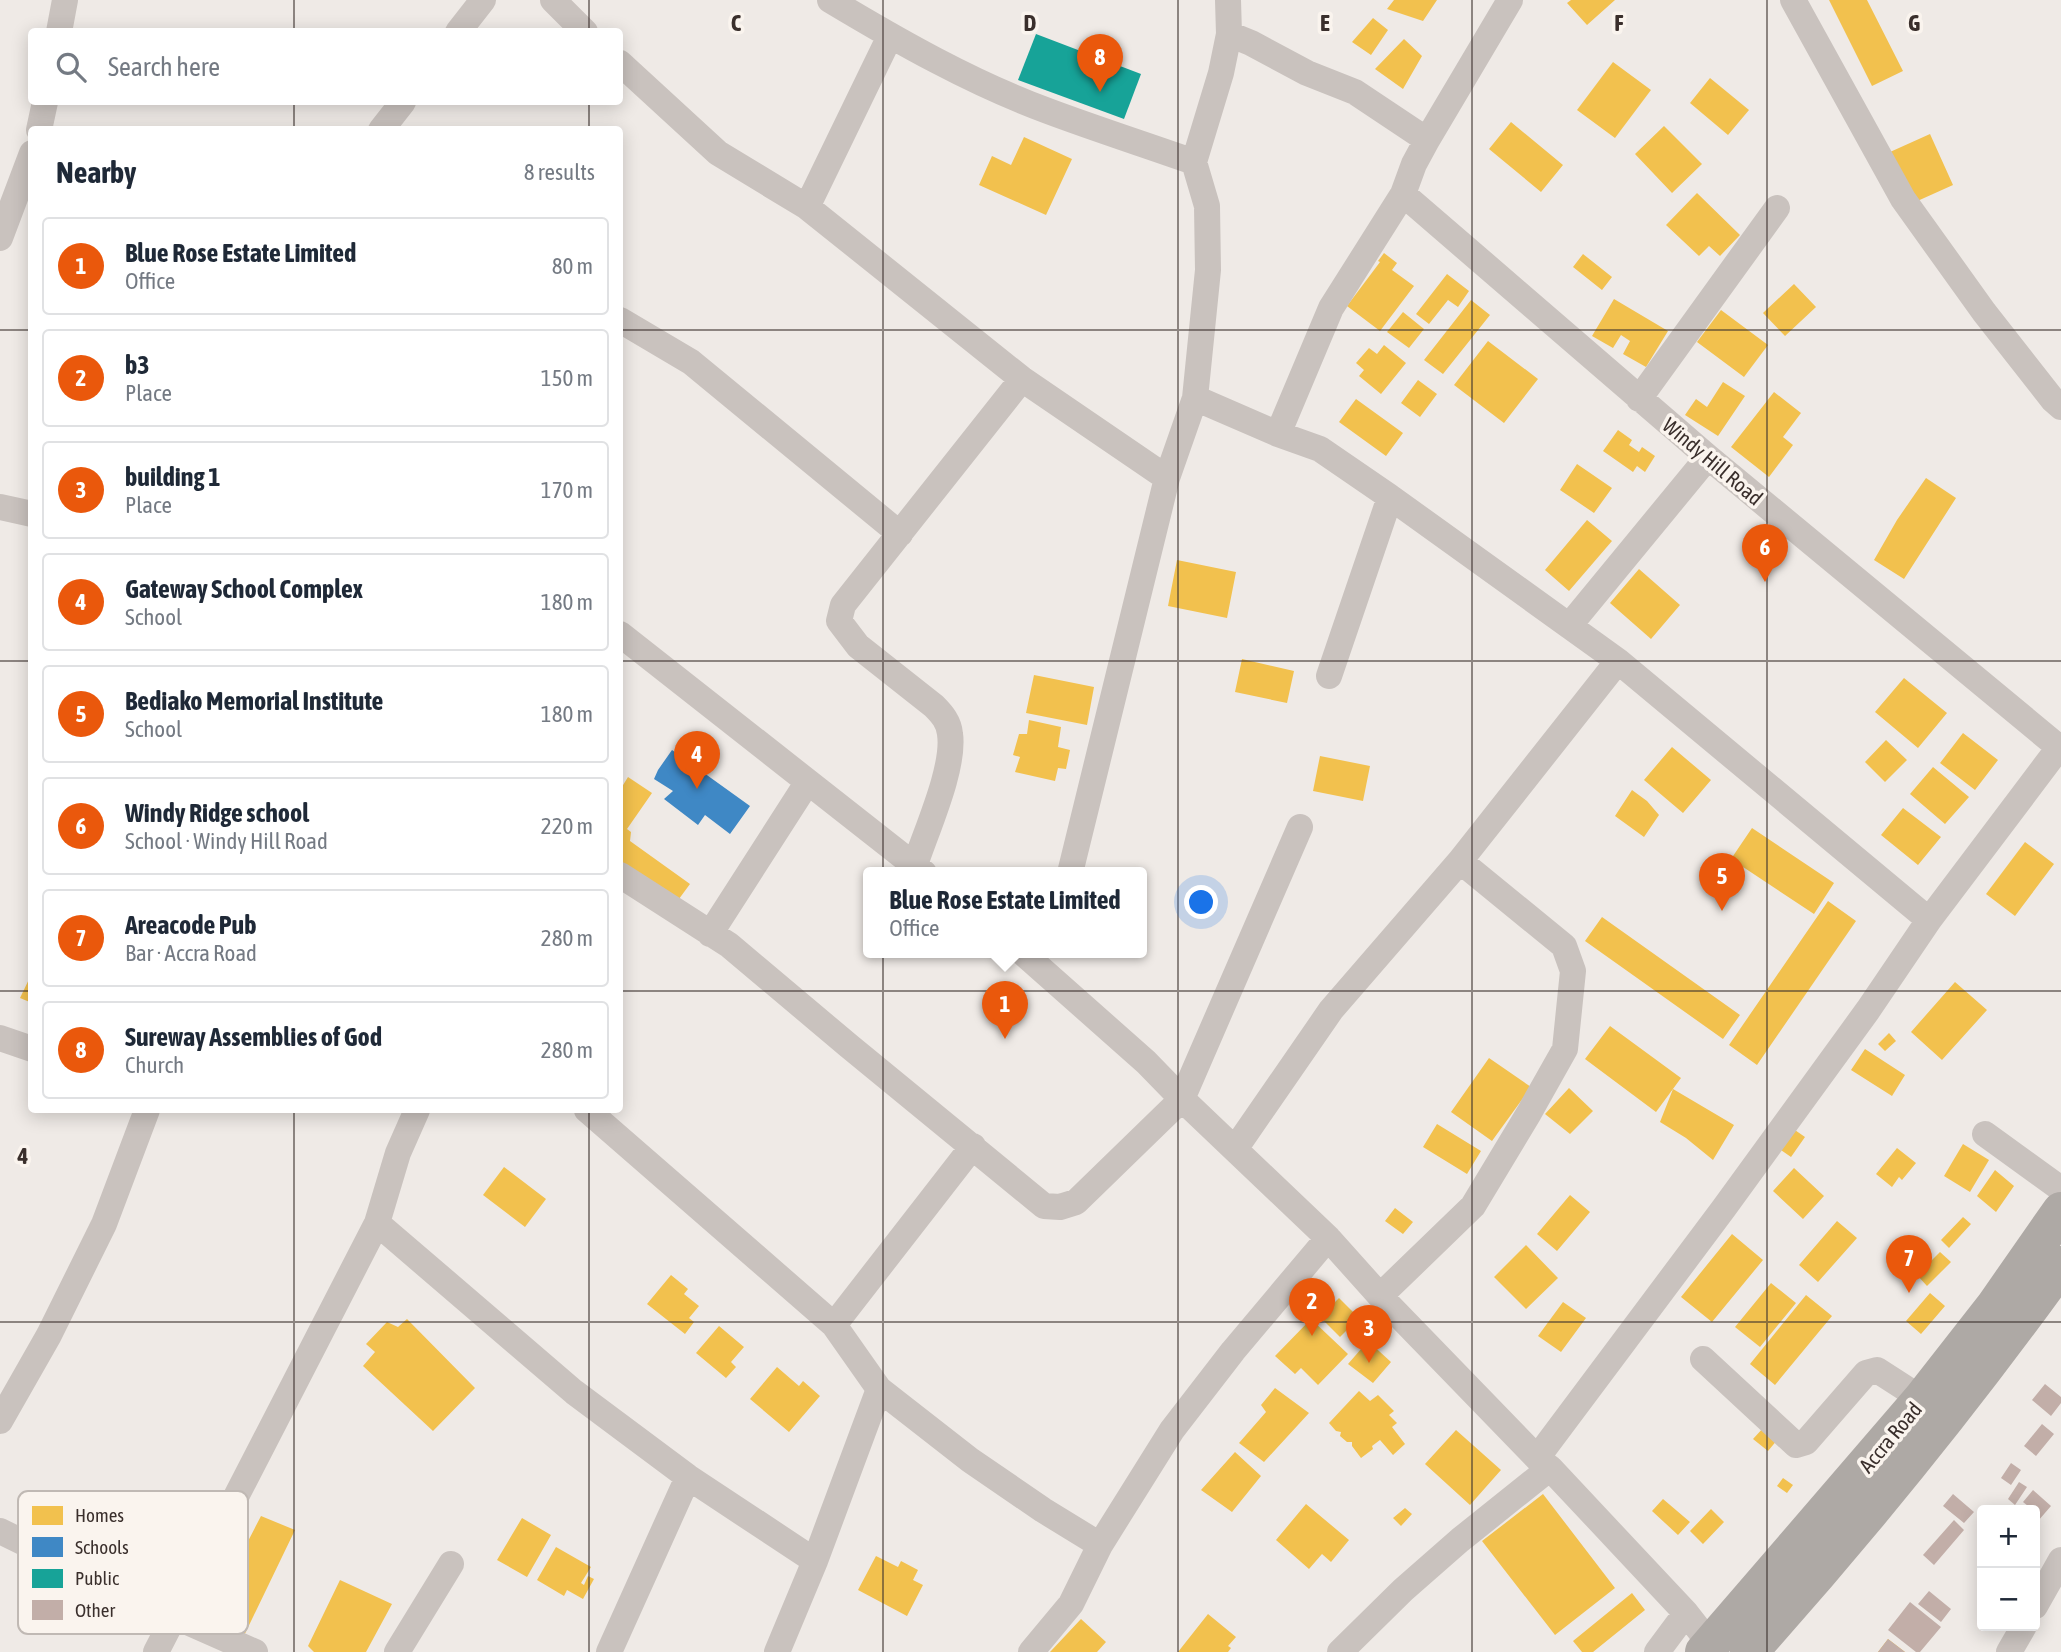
<!DOCTYPE html>
<meta charset="utf-8">
<style>
body{margin:0;font-family:"Asap Condensed",sans-serif;background:#f2f2f3;color:#1f2937}
.controls{position:absolute;right:21px;bottom:21px;display:grid;overflow:hidden;border-radius:7px;box-shadow:0 4px 18px #0003}
.controls button{width:63px;height:63px;display:grid;place-items:center;padding:0;border:0;border-bottom:2px solid #e0e1e3;background:#fff;color:#1f2937;font:35px sans-serif}
.you{position:absolute;left:1202px;top:903px;width:24px;height:24px;margin:-18px;border:5px solid #fff;border-radius:50%;background:#1a73e8;box-shadow:0 0 0 10px #1a73e833}
.badge{display:grid;place-items:center;width:46px;height:46px;border-radius:50%;background:#ea580c;color:#fff;font-size:23px;font-weight:700}
.pin{position:absolute;translate:-50% -58px;filter:drop-shadow(0 2px 4px #0008)}
.pin::after{content:'';position:absolute;top:37px;width:24px;height:21px;background:inherit;clip-path:polygon(0 0,100% 0,50% 100%)}
.popup{position:absolute;left:863px;top:867px;width:284px;height:91px;box-sizing:border-box;display:grid;place-content:center;border-radius:7px;background:#fff;filter:drop-shadow(0 2px 5px #0005);font-size:23px;white-space:nowrap;color:#747a83}
.popup b{font-size:26px;color:#1f2937}
.popup::after{content:'';position:absolute;left:50%;top:100%;margin-left:-14px;border:14px solid transparent;border-top-color:#fff}
.list{margin:0;padding:0;list-style:none}
h2{display:flex;justify-content:space-between;align-items:center;height:91px;margin:0;padding:0 28px;font-size:30px}
h2 small{font-size:23px;font-weight:400;color:#747a83}
.list li{display:grid;grid-template-columns:46px 1fr auto;gap:21px;align-items:center;box-sizing:border-box;height:98px;margin:0 14px 14px;padding:0 14px;border:2px solid #e0e1e3;border-radius:7px}
.list b{display:block;font-size:26px;white-space:nowrap}
.list p{margin:0;font-size:23px;white-space:nowrap;color:#747a83}
.list em{font-size:23px;font-style:normal;color:#747a83}
.icon{flex:none;width:38px;height:38px;fill:none;stroke:currentColor;stroke-width:2;stroke-linecap:round;stroke-linejoin:round}
.map{position:relative;flex:none;width:2061px;height:1652px;overflow:hidden}
.search{position:absolute;background:#fff;box-shadow:0 4px 18px #0003;left:28px;top:28px;width:595px;height:77px;display:flex;align-items:center;gap:18px;box-sizing:border-box;padding:0 24px;border-radius:7px;color:#747a83;font-size:26px}
.panel{position:absolute;background:#fff;box-shadow:0 4px 18px #0003;left:28px;top:126px;width:595px;height:987px;border-radius:7px}
.map>svg:first-child{display:block}
.homes{fill:#f2c14e}
.schools{fill:#3f88c5}
.public{fill:#17a398}
.building{fill:#c2aea8}
.lines{fill:none;stroke-linecap:round;stroke-linejoin:round}
.minor{stroke:#c9c2be;stroke-width:26}
.highway{stroke:#aea9a5;stroke-width:38}
.grid{fill:none;stroke:#3a2f2c;stroke-width:2;stroke-opacity:0.55}
.labels{text-anchor:middle;dominant-baseline:central;stroke-width:7;stroke-linejoin:round;paint-order:stroke}
.street-label{font-size:21px;fill:#3a2f2c;stroke:#faf4ee}
.key{fill:#faf4ee;stroke:#c0b9b4;stroke-width:2}
.key-label{font-size:19px;fill:#3a2f2c}
.grid-label{font-size:23px;text-anchor:middle;font-weight:bold;fill:#3a2f2c;stroke:#faf4ee;stroke-width:7;stroke-linejoin:round;paint-order:stroke}
</style>
<div class="map">
<svg width="2061" height="1652" viewBox="0 0 2061 1652">
<rect width="100%" height="100%" fill="#efeae6"/>
<!-- homes -->
<path class="homes" d="M 1394,0 L 1437,0 L 1423,21 L 1387,9 Z
M 1571,0 L 1615,0 L 1587,25 L 1567,3 Z
M 1829,0 L 1867,0 L 1903,71 L 1872,86 Z
M 1373,18 L 1388,30 L 1371,55 L 1352,42 Z
M 1404,39 L 1422,56 L 1403,89 L 1375,69 Z
M 1613,62 L 1651,90 L 1615,138 L 1577,110 Z
M 1710,78 L 1749,110 L 1728,135 L 1690,103 Z
M 1511,122 L 1563,165 L 1541,192 L 1489,149 Z
M 1664,126 L 1702,164 L 1672,193 L 1635,154 Z
M 1930,134 L 1953,185 L 1913,203 L 1890,152 Z
M 1024,137 L 1072,159 L 1046,215 L 979,185 L 992,156 L 1011,165 Z
M 1697,193 L 1740,235 L 1720,256 L 1709,246 L 1699,256 L 1666,225 Z
M 1384,253 L 1397,263 L 1392,270 L 1414,286 L 1380,331 L 1347,306 L 1380,262 L 1378,261 Z
M 1583,254 L 1612,277 L 1602,290 L 1573,267 Z
M 1447,274 L 1469,291 L 1458,307 L 1448,300 L 1429,324 L 1416,314 Z
M 1794,284 L 1816,307 L 1785,336 L 1763,313 Z
M 1614,299 L 1668,331 L 1646,367 L 1623,354 L 1630,341 L 1621,335 L 1613,348 L 1592,336 Z
M 1471,300 L 1490,315 L 1443,374 L 1424,360 Z
M 1721,310 L 1768,345 L 1744,377 L 1697,342 Z
M 1403,312 L 1424,329 L 1409,348 L 1387,332 Z
M 1488,341 L 1538,379 L 1504,423 L 1454,385 Z
M 1384,345 L 1406,363 L 1381,394 L 1359,376 L 1364,370 L 1356,363 L 1369,348 L 1377,354 Z
M 1418,380 L 1437,394 L 1420,417 L 1401,403 Z
M 1723,382 L 1745,396 L 1718,436 L 1685,415 L 1696,399 L 1707,407 Z
M 1774,392 L 1801,413 L 1783,437 L 1793,445 L 1769,477 L 1731,447 Z
M 1356,399 L 1403,433 L 1386,456 L 1339,422 Z
M 1618,430 L 1632,440 L 1629,445 L 1639,452 L 1642,447 L 1655,456 L 1645,472 L 1637,466 L 1633,472 L 1603,451 Z
M 1577,464 L 1612,488 L 1594,513 L 1560,490 Z
M 1926,478 L 1956,498 L 1904,579 L 1874,560 L 1897,520 Z
M 1587,520 L 1612,541 L 1569,591 L 1545,570 Z
M 1177,560 L 1236,572 L 1227,618 L 1168,606 Z
M 1639,569 L 1680,605 L 1651,639 L 1610,603 Z
M 1242,659 L 1294,671 L 1287,703 L 1235,692 Z
M 1034,675 L 1094,687 L 1087,725 L 1026,713 Z
M 1904,678 L 1947,713 L 1918,748 L 1875,712 Z
M 1029,720 L 1061,727 L 1058,747 L 1070,750 L 1066,769 L 1058,768 L 1055,781 L 1015,772 L 1020,757 L 1013,755 L 1019,734 L 1027,734 Z
M 1963,733 L 1998,760 L 1975,790 L 1940,763 Z
M 1886,740 L 1907,760 L 1885,782 L 1865,762 Z
M 1672,747 L 1711,780 L 1683,813 L 1644,780 Z
M 1320,756 L 1370,766 L 1363,801 L 1313,791 Z
M 1933,767 L 1969,797 L 1945,824 L 1910,794 Z
M 628,777 L 652,793 L 627,829 L 631,832 L 630,841 L 690,884 L 676,903 L 620,865 L 620,790 Z
M 1632,790 L 1647,801 L 1659,815 L 1644,837 L 1615,816 Z
M 1903,808 L 1941,837 L 1918,865 L 1881,835 Z
M 1752,828 L 1834,883 L 1814,914 L 1731,859 Z
M 2025,842 L 2054,864 L 2015,916 L 1986,894 Z
M 1828,901 L 1856,921 L 1757,1065 L 1729,1045 Z
M 1602,917 L 1740,1015 L 1723,1039 L 1585,941 Z
M 32,973 L 32,1003 L 20,998 Z
M 1955,982 L 1987,1010 L 1942,1060 L 1911,1032 Z
M 1610,1026 L 1681,1078 L 1656,1112 L 1585,1059 Z
M 1889,1033 L 1896,1041 L 1885,1051 L 1878,1044 Z
M 1865,1049 L 1905,1075 L 1892,1096 L 1851,1070 Z
M 1489,1058 L 1531,1087 L 1492,1141 L 1451,1112 Z
M 1569,1088 L 1593,1111 L 1570,1134 L 1545,1114 Z
M 1673,1089 L 1734,1125 L 1713,1160 L 1686,1138 L 1660,1122 Z
M 1437,1124 L 1481,1151 L 1467,1174 L 1423,1147 Z
M 1792,1128 L 1805,1137 L 1791,1157 L 1778,1148 Z
M 1963,1144 L 1989,1160 L 1970,1192 L 1944,1176 Z
M 1897,1148 L 1916,1163 L 1902,1180 L 1899,1177 L 1892,1187 L 1876,1174 Z
M 504,1167 L 546,1199 L 525,1227 L 483,1195 Z
M 1794,1168 L 1824,1196 L 1803,1219 L 1773,1191 Z
M 1995,1170 L 2014,1186 L 1996,1212 L 1977,1196 Z
M 1570,1195 L 1590,1212 L 1557,1251 L 1537,1234 Z
M 1395,1208 L 1413,1222 L 1403,1234 L 1385,1221 Z
M 1963,1217 L 1971,1224 L 1949,1248 L 1941,1240 Z
M 1837,1221 L 1857,1238 L 1818,1282 L 1799,1265 Z
M 1732,1234 L 1763,1260 L 1712,1322 L 1681,1297 Z
M 1526,1245 L 1558,1278 L 1526,1309 L 1494,1277 Z
M 1940,1252 L 1951,1262 L 1927,1286 L 1917,1275 Z
M 671,1275 L 688,1289 L 684,1294 L 699,1306 L 689,1318 L 694,1322 L 685,1334 L 647,1304 Z
M 1771,1283 L 1796,1303 L 1760,1347 L 1735,1327 Z
M 1930,1293 L 1945,1306 L 1921,1334 L 1906,1321 Z
M 1806,1295 L 1832,1316 L 1775,1385 L 1750,1364 Z
M 1339,1298 L 1359,1318 L 1340,1337 L 1320,1317 Z
M 1563,1302 L 1586,1318 L 1561,1352 L 1538,1336 Z
M 407,1319 L 475,1388 L 433,1431 L 363,1366 L 375,1352 L 366,1344 L 387,1322 L 398,1327 Z
M 1311,1319 L 1348,1354 L 1318,1385 L 1301,1368 L 1295,1374 L 1275,1356 Z
M 719,1326 L 744,1347 L 731,1362 L 736,1367 L 726,1378 L 696,1353 Z
M 1368,1341 L 1391,1362 L 1373,1383 L 1348,1364 Z
M 777,1367 L 799,1386 L 803,1381 L 820,1396 L 789,1432 L 750,1399 Z
M 1275,1388 L 1309,1413 L 1264,1462 L 1239,1443 L 1266,1412 L 1261,1405 Z
M 1359,1391 L 1370,1401 L 1378,1395 L 1394,1411 L 1389,1415 L 1397,1423 L 1392,1427 L 1405,1444 L 1393,1455 L 1380,1440 L 1372,1446 L 1373,1449 L 1361,1458 L 1352,1446 L 1352,1442 L 1347,1442 L 1340,1436 L 1341,1432 L 1336,1431 L 1329,1423 Z
M 1764,1427 L 1778,1439 L 1768,1451 L 1753,1439 Z
M 1456,1430 L 1501,1470 L 1470,1505 L 1425,1464 Z
M 1235,1452 L 1261,1476 L 1232,1512 L 1201,1490 Z
M 1783,1478 L 1793,1485 L 1787,1493 L 1777,1486 Z
M 1543,1494 L 1615,1588 L 1555,1635 L 1482,1541 Z
M 1663,1499 L 1690,1522 L 1678,1535 L 1652,1511 Z
M 1306,1504 L 1349,1540 L 1331,1562 L 1322,1554 L 1309,1569 L 1276,1540 Z
M 1405,1508 L 1412,1514 L 1401,1526 L 1393,1518 Z
M 1711,1509 L 1724,1522 L 1703,1544 L 1690,1531 Z
M 261,1516 L 295,1530 L 240,1644 L 204,1626 Z
M 522,1518 L 551,1535 L 527,1577 L 497,1560 Z
M 556,1547 L 591,1567 L 581,1583 L 584,1585 L 588,1576 L 594,1579 L 583,1599 L 567,1590 L 564,1596 L 537,1580 Z
M 876,1556 L 898,1567 L 901,1561 L 918,1570 L 913,1580 L 923,1585 L 907,1616 L 858,1590 Z
M 340,1580 L 392,1604 L 366,1652 L 314,1652 L 308,1646 Z
M 1632,1593 L 1645,1610 L 1593,1652 L 1582,1652 L 1573,1641 Z
M 1208,1614 L 1236,1637 L 1228,1646 L 1231,1648 L 1228,1652 L 1178,1652 Z
M 1081,1619 L 1106,1642 L 1097,1652 L 1050,1652 Z
M 1888,1639 L 1905,1652 L 1878,1652 Z"/>
<!-- schools -->
<path class="schools" d="M 672,750 L 750,806 L 730,834 L 705,815 L 698,825 L 664,799 L 673,791 L 654,779 L 658,770 Z"/>
<!-- public -->
<path class="public" d="M 1036,34 L 1141,74 L 1124,119 L 1018,80 Z"/>
<!-- building -->
<path class="building" d="M 2045,1384 L 2061,1397 L 2061,1403 L 2051,1416 L 2032,1400 Z
M 2042,1424 L 2054,1434 L 2036,1456 L 2024,1446 Z
M 2011,1463 L 2021,1470 L 2011,1485 L 2001,1478 Z
M 2019,1482 L 2027,1487 L 2015,1505 L 2008,1499 Z
M 2033,1490 L 2051,1506 L 2038,1521 L 2035,1519 L 2035,1510 L 2024,1510 L 2028,1506 L 2023,1502 Z
M 1953,1494 L 1974,1512 L 1964,1523 L 1943,1506 Z
M 1954,1520 L 1964,1530 L 1934,1565 L 1923,1555 Z
M 1929,1591 L 1951,1609 L 1941,1622 L 1918,1604 Z
M 1910,1602 L 1941,1627 L 1920,1652 L 1916,1652 L 1888,1630 Z
M 1888,1639 L 1905,1652 L 1878,1652 Z"/>
<g class="lines">
<!-- minor -->
<path class="minor" d="M 553,0 L 585,32
M 830,0 C 900,42 972,83 1048,111 C 1096,129 1146,145 1194,162
M 1793,0 L 1903,199 L 1984,312 L 2053,400 L 2061,407
M 59,32 L 65,0
M 458,32 L 483,0
M 1229,34 L 1251,43 L 1307,73 L 1355,92 L 1427,140
M 620,63 L 718,153 L 807,207 L 1022,379 L 1167,478
M 39,130 L 45,102
M 381,130 L 403,102
M 1403,194 L 1708,457 L 2061,749
M 807,207 L 890,36
M 0,238 L 32,153
M 620,320 L 691,362 L 900,534
M 1195,398 L 1278,434 L 1320,449 L 1390,497 L 1618,661 L 1929,920
M 1639,399 L 1777,208
M 1278,434 L 1331,308 L 1403,194 L 1414,164 L 1427,140 L 1510,0
M 0,507 L 32,514
M 1569,626 L 1708,457
M 620,634 L 924,873
M 1329,676 L 1390,497
M 915,865 C 926,831 955,768 950,734 C 949,722 942,714 934,706 L 858,646 L 839,621 L 843,605 L 1022,379
M 1070,873 L 1167,478 L 1195,398 L 1208,270 L 1207,206 L 1194,162 L 1221,73 L 1229,34 L 1228,0
M 620,875 L 729,945 L 849,1046 L 1044,1206 L 1060,1207 L 1076,1202 L 1182,1099 L 1300,827
M 710,934 L 807,783
M 1023,953 L 1146,1062 L 1182,1099 L 1328,1238 L 1380,1296 L 1537,1458 L 1550,1468 L 1686,1613 L 1711,1645
M 0,1038 L 32,1049
M 587,1110 L 834,1325 L 879,1389 L 970,1460 L 1043,1510 L 1100,1545
M 1985,1134 L 2061,1189
M 1235,1149 L 1331,1010 L 1460,861 L 1618,661
M 377,1223 L 574,1392 L 688,1477 L 815,1561
M 1380,1296 L 1473,1206 L 1529,1113 L 1565,1049 L 1573,971 L 1564,946 L 1460,861
M 834,1325 L 973,1146
M 1703,1359 L 1796,1445 L 1806,1442 L 1866,1373 L 1877,1370 L 1922,1399
M 0,1421 L 49,1335 L 104,1224 L 147,1110
M 1537,1458 L 1724,1208 L 1868,1010 L 1929,920 L 2061,745
M 0,1531 L 174,1616 L 255,1652
M 2035,1606 L 2061,1560
M 156,1652 L 377,1223 L 398,1153 L 417,1110
M 397,1652 L 451,1564
M 609,1652 L 688,1477
M 777,1652 L 815,1561 L 879,1389
M 1031,1652 L 1071,1604 L 1100,1545 L 1172,1430 L 1233,1351 L 1328,1238
M 1340,1652 L 1403,1590 L 1460,1540 L 1550,1468
M 1657,1652 L 1686,1613
M 2009,1652 L 2024,1626"/>
<!-- highway -->
<path class="highway" d="M 1704,1652 L 1922,1399 L 1994,1307 L 2061,1211
M 1749,1652 C 1860,1528 1964,1400 2061,1265"/>
</g>
<!-- grid -->
<path class="grid" d="M 294,0 L 294,32M 589,0 L 589,32M 883,0 L 883,1652M 1178,0 L 1178,1652M 1472,0 L 1472,1652M 1767,0 L 1767,1652M 294,102 L 294,130M 589,102 L 589,130M 0,330 L 32,330M 620,330 L 2061,330M 0,661 L 32,661M 620,661 L 2061,661M 0,991 L 32,991M 620,991 L 2061,991M 294,1110 L 294,1652M 589,1110 L 589,1652M 0,1322 L 2061,1322"/>
<g class="labels">
<!-- street labels -->
<g class="street-label">
<text transform="translate(1713 461) rotate(40)">Windy Hill Road</text>
<text transform="translate(1890 1437) rotate(-50)">Accra Road</text>
</g>
</g>
<!-- legend -->
<rect x="18" y="1491" width="230" height="143" rx="10" class="key"/>
<rect x="32" y="1506" width="31" height="19" fill="#f2c14e"/>
<rect x="32" y="1537" width="31" height="20" fill="#3f88c5"/>
<rect x="32" y="1569" width="31" height="19" fill="#17a398"/>
<rect x="32" y="1600" width="31" height="20" fill="#c2aea8"/>
<g class="key-label">
<text x="75" y="1522">Homes</text>
<text x="75" y="1554">Schools</text>
<text x="75" y="1585">Public</text>
<text x="75" y="1617">Other</text>
</g>
<g class="grid-label">
<text x="736" y="31">C</text>
<text x="1030" y="31">D</text>
<text x="1325" y="31">E</text>
<text x="1619" y="31">F</text>
<text x="1914" y="31">G</text>
<text x="23" y="1164">4</text>
</g>
</svg>
<div class="controls">
<button>+</button>
<button>−</button>
</div>
<div class="you"></div>
<div class="pin badge" style="left:1005px;top:1039px">1</div>
<div class="popup"><b>Blue Rose Estate Limited</b>Office</div>
<div class="pin badge" style="left:1312px;top:1336px">2</div>
<div class="pin badge" style="left:1369px;top:1363px">3</div>
<div class="pin badge" style="left:697px;top:789px">4</div>
<div class="pin badge" style="left:1722px;top:911px">5</div>
<div class="pin badge" style="left:1765px;top:582px">6</div>
<div class="pin badge" style="left:1909px;top:1293px">7</div>
<div class="pin badge" style="left:1100px;top:92px">8</div>
<div class="search"><svg class="icon" aria-label="search" viewBox="0 0 24 24"><circle cx="10" cy="10" r="6"/><path d="M15 15l6 6"/></svg>Search here</div>
<section class="panel">
<h2>Nearby<small>8 results</small></h2>
<ul class="list">
<li><span class="badge">1</span><div><b>Blue Rose Estate Limited</b><p>Office</p></div><em>80 m</em></li>
<li><span class="badge">2</span><div><b>b3</b><p>Place</p></div><em>150 m</em></li>
<li><span class="badge">3</span><div><b>building 1</b><p>Place</p></div><em>170 m</em></li>
<li><span class="badge">4</span><div><b>Gateway School Complex</b><p>School</p></div><em>180 m</em></li>
<li><span class="badge">5</span><div><b>Bediako Memorial Institute</b><p>School</p></div><em>180 m</em></li>
<li><span class="badge">6</span><div><b>Windy Ridge school</b><p>School · Windy Hill Road</p></div><em>220 m</em></li>
<li><span class="badge">7</span><div><b>Areacode Pub</b><p>Bar · Accra Road</p></div><em>280 m</em></li>
<li><span class="badge">8</span><div><b>Sureway Assemblies of God</b><p>Church</p></div><em>280 m</em></li>
</ul>
</section>
</div>
